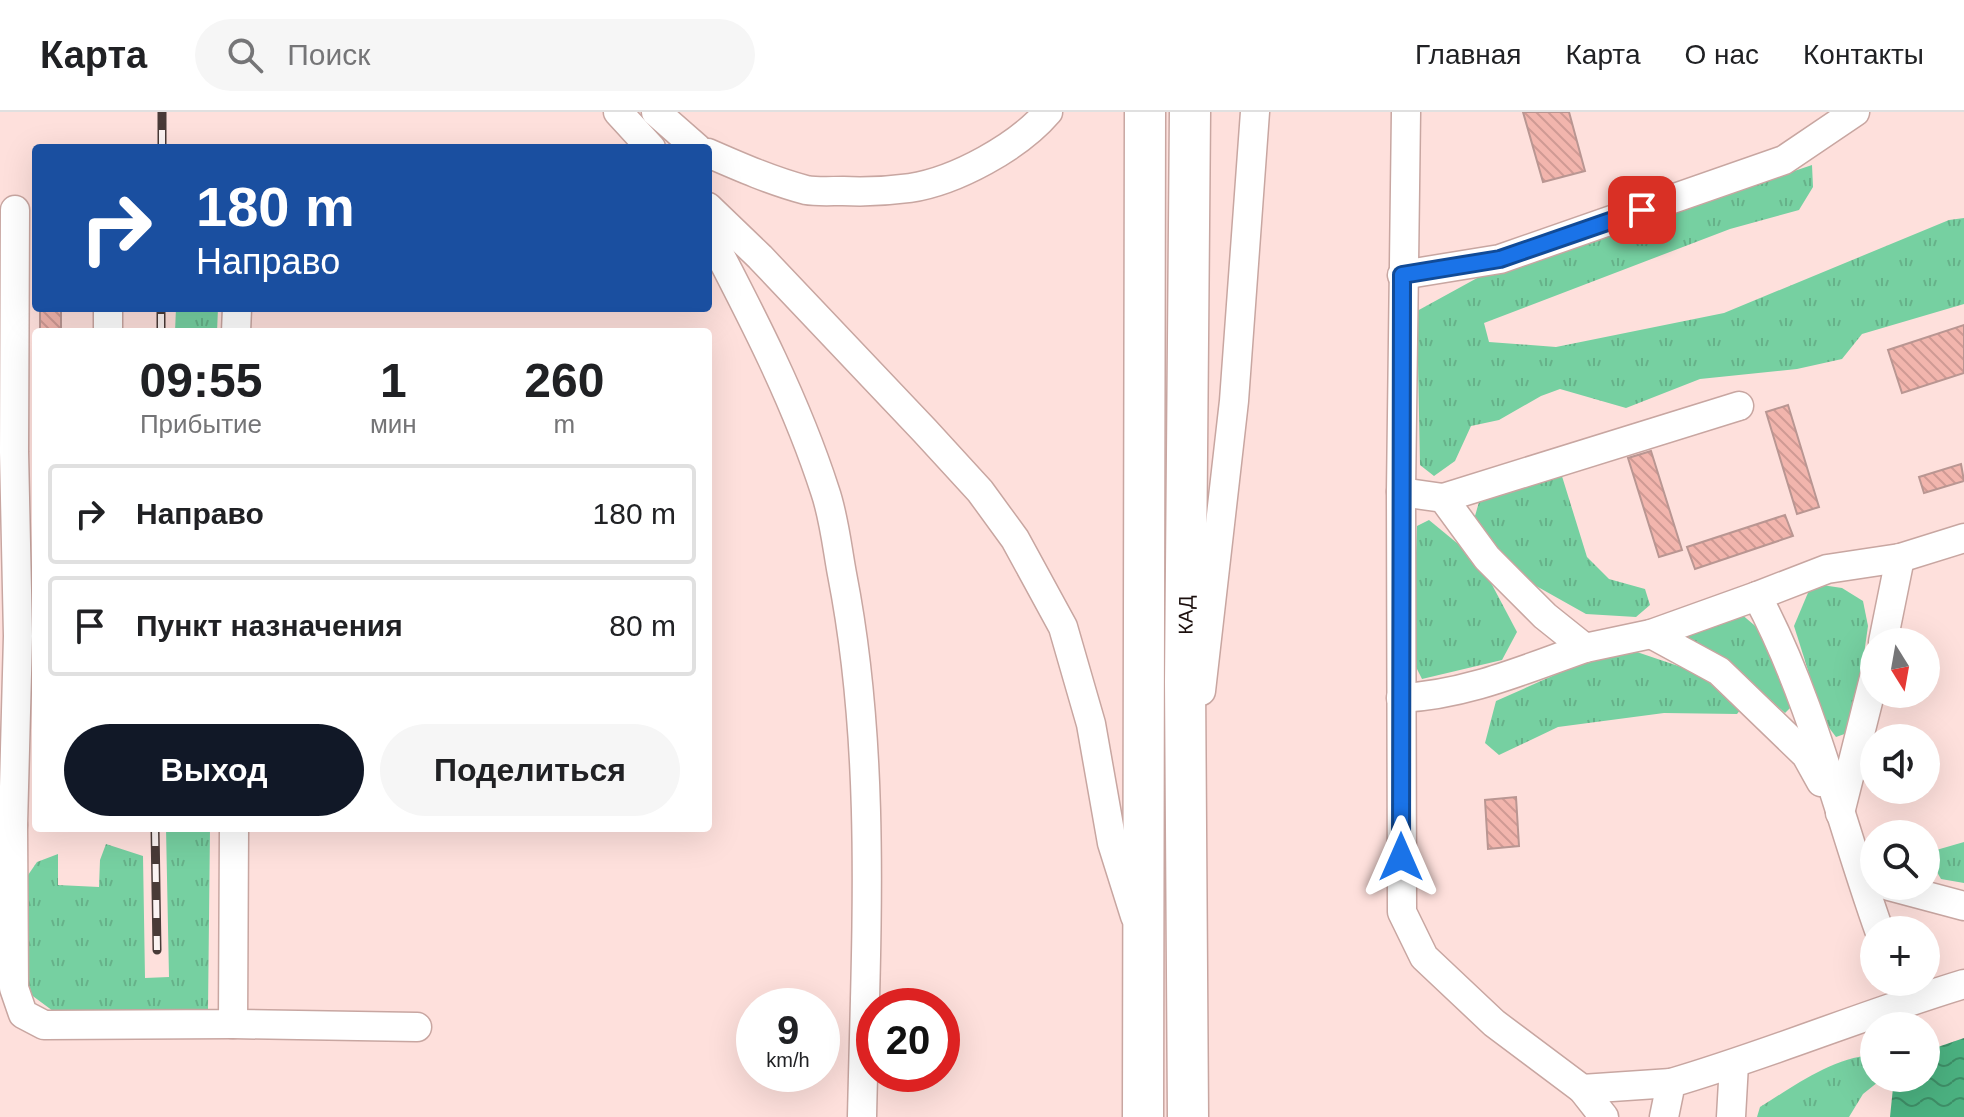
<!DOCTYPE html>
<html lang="ru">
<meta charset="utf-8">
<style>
:root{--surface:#fff;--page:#f6f6f6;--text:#202124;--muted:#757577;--line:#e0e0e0;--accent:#111827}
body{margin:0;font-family:Arial,sans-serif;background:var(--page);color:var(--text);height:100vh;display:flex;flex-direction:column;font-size:30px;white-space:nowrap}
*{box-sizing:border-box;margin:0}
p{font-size:26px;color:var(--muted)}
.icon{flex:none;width:44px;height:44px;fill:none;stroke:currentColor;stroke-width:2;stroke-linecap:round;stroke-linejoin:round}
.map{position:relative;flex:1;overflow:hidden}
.sheet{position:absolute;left:32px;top:216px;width:680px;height:504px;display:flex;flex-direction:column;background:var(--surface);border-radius:8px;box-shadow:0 8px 32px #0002}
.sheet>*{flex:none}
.guide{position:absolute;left:32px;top:32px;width:680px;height:168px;border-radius:8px;box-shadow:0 8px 32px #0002;background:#1a4fa0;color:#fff;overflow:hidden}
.needle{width:52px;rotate:169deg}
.controls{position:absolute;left:1860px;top:516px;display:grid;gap:16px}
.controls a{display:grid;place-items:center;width:80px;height:80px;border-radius:50%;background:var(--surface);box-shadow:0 8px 32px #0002;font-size:40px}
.speed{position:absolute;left:736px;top:876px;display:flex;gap:16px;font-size:40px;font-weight:700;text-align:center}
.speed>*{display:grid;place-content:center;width:104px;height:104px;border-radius:50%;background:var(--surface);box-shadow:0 8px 32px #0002;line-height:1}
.speed small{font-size:20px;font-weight:400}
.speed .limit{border:12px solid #d22;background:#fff;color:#111}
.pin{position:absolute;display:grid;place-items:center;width:68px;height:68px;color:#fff;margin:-34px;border-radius:16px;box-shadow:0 4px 12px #0006}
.me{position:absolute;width:88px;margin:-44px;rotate:0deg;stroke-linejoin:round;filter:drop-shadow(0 0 6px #0008)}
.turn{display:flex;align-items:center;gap:28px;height:168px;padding:0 32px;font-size:36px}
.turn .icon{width:104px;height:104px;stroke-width:2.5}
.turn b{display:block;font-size:56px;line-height:68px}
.eta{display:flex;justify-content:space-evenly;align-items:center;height:136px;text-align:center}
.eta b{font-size:48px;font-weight:700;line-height:56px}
.primary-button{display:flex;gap:16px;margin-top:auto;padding:16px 32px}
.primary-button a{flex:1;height:92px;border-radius:48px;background:var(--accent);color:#fff;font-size:32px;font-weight:700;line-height:92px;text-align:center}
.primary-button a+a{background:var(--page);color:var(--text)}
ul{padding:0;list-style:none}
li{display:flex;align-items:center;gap:24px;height:100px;margin:0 16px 12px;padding:0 16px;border:4px solid var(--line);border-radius:8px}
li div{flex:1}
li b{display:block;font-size:30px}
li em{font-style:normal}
header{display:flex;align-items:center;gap:48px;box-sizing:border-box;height:112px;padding:0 40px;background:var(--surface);border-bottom:2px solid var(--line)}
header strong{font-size:38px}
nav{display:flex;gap:44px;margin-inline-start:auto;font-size:28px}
.search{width:560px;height:72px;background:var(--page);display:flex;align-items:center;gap:20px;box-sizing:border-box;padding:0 28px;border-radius:44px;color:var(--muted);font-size:30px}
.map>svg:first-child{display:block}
.grass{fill:url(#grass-tufts)}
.water{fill:url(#water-waves)}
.building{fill:url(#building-back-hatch);stroke:#b99692;stroke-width:2}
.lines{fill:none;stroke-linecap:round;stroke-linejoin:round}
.minor-casing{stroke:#c8a6a1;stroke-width:31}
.highway-casing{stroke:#c8a6a1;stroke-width:43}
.minor{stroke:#fff;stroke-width:28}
.highway{stroke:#fff;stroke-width:40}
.rail-casing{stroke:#493a37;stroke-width:9}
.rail{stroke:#fbf3f2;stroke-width:6;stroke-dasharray:18;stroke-linecap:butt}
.route-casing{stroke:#114b97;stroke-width:20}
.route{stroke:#1a73e8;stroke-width:14}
.labels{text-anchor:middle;stroke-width:6;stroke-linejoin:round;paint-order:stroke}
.street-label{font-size:20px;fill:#1b0f0d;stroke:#fbf3f2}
</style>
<header>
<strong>Карта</strong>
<div class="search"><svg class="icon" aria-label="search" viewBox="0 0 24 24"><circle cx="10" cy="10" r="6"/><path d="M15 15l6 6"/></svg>Поиск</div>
<nav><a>Главная</a><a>Карта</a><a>О нас</a><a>Контакты</a></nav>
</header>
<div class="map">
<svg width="1964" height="1005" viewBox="0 0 1964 1005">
<defs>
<pattern id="grass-tufts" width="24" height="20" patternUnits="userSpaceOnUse" patternTransform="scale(2)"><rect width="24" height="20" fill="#76d0a1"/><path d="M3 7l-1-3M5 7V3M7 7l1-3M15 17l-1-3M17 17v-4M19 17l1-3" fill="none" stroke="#66b189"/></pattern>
<pattern id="water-waves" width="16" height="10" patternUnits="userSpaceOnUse" patternTransform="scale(2)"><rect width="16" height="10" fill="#4bb180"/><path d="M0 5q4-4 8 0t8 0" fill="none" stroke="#3e8e67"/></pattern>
<pattern id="building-back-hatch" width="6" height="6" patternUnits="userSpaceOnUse" patternTransform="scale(2)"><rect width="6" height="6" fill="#f2b5ad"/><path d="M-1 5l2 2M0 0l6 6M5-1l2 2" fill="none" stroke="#cf9a94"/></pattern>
</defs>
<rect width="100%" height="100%" fill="#fee0dc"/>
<g class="grass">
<path d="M1812,53L1813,75L1799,98L1730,117L1484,211L1489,230L1556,235L1724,201L1949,108L1964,106V192L1862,222L1842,247L1797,257L1700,267L1626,296L1560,277L1541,284L1499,308L1471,314L1455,349L1434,364L1420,353L1417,199L1479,165Z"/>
<path d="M176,196H218L217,220H175Z"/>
<path d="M1561,361L1587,445L1609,467L1645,477L1650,493L1636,505L1586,502L1529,470L1473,411L1479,390L1542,364Z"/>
<path d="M1429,408L1480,450L1517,520L1502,548L1422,567L1412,547L1417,414Z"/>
<path d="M1822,473L1842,476L1863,489L1868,514L1853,619L1836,625L1824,609L1794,514L1810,476Z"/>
<path d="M1740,501L1767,524L1791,595L1785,601L1726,548L1687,535L1688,524Z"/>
<path d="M1631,538L1702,562L1741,597L1737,602L1664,601L1558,615L1499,643L1485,631L1496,589L1595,545Z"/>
<path d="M166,716H210L208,898L53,899L26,879V766L37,750L58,742V773L99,775L100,748L106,732L143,744L145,866L169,865Z"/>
<path d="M1964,730V771L1941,767L1926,741Z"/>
<path d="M1872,943L1874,966H1879L1878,970L1863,982L1849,1005H1757L1760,995C1794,974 1832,946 1872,943Z"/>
</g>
<path class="water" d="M1964,926V1005H1890L1894,966H1926V939Z"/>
<g class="building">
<path d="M1523,0H1569L1585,59L1543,70Z"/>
<rect x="40" y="196" width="21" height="24"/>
<path d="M1964,213V261L1902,281L1888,238Z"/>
<path d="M1788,293L1819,395L1797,402L1766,300Z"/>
<path d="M1651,339L1682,438L1659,445L1628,346Z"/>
<path d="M1961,352L1964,369L1924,381L1919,365Z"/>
<path d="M1785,403L1793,424L1695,457L1687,435Z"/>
<path d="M1516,685L1519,734L1488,737L1485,688Z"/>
</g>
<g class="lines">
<g class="minor-casing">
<g id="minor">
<path d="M618,0L651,36"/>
<path d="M656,0L697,36"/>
<path d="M1406,0L1401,380L1402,800L1424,845L1494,911L1582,977L1604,1005"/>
<path d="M708,41C740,55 772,69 806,78C817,80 831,79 843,79C865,80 888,79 910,76C956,69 1018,35 1048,0"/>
<path d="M708,95L760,145L925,319L980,379L1015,427L1063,515L1091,612L1112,731L1135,804"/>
<path d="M708,120C752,204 796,289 825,379C834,405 837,435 842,462C877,641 866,823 862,1005"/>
<path d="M1402,163L1500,147L1784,48L1855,0"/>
<path d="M108,220V196"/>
<path d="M236,220L237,196"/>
<path d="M1401,380L1443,386L1487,446L1545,504L1585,536L1651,522L1757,484C1813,589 1839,706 1879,818"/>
<path d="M1443,386L1739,294"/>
<path d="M1757,484L1827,457L1900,446L1964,426"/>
<path d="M1651,522L1719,559L1806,643L1821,670"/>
<path d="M1883,530L1900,446"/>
<path d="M1201,579L1234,289L1255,0"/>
<path d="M1401,586C1466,583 1525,557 1585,536"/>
<path d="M1840,701L1874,566"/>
<path d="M0,713H13L14,876L23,902L44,913L233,912L234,716"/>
<path d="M13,713L18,524L14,340L15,98"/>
<path d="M1889,774L1964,794"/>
<path d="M233,912L417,915"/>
<path d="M1582,977L1671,971"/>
<path d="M1664,1005L1671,971C1770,942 1865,902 1964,872"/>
<path d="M1731,1005L1734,952"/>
</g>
</g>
<g class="highway-casing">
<g id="highway">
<path d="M1143,1005L1145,0"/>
<path id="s1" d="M1188,1005L1185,570L1190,0"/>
</g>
</g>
<use href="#minor" class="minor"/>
<use href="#highway" class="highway"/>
<g class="rail-casing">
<g id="rail">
<path d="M162,36V0"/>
<path d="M161,220V196"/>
<path d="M155,716L157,838"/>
</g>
</g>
<use href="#rail" class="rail"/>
</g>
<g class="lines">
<g class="route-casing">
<path id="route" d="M1401,745L1402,163L1500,147L1642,98"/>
</g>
<use href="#route" class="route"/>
</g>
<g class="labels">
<g class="street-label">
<text dy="7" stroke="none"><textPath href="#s1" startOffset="502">КАД</textPath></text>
</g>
</g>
</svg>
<div class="controls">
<a><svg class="needle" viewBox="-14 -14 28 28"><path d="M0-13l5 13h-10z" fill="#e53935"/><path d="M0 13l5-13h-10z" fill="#757577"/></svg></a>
<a><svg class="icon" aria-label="sound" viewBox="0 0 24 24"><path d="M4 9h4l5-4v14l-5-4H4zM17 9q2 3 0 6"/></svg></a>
<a><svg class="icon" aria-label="search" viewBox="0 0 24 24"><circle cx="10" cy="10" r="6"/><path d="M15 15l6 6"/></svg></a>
<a>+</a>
<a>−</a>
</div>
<div class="speed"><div>9<small>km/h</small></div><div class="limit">20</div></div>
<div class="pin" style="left:1642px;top:98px;background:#d93025"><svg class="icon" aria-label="arrive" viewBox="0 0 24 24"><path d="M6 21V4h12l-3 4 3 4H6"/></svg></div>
<svg class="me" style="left:1401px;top:745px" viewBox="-20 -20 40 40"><path d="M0-17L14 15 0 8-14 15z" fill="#1a73e8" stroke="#fff" stroke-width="4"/></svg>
<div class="guide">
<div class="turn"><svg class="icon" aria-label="right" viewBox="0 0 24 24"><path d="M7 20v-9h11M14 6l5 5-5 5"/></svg><div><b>180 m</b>Направо</div></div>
</div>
<section class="sheet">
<div class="eta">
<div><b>09:55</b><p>Прибытие</p></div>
<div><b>1</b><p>мин</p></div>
<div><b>260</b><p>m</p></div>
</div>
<ul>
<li><svg class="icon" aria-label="right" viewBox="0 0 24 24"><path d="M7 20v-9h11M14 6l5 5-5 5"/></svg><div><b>Направо</b></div><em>180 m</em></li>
<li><svg class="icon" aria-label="arrive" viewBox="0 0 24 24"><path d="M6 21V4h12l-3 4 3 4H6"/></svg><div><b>Пункт назначения</b></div><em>80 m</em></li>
</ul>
<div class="primary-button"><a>Выход</a><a>Поделиться</a></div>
</section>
</div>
